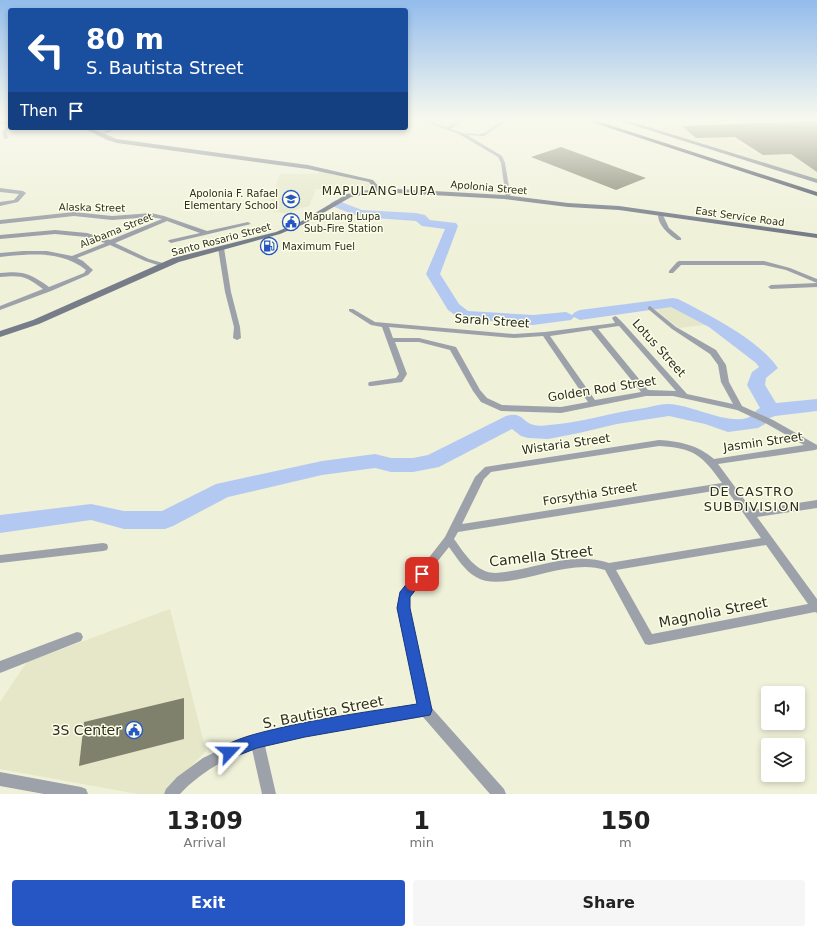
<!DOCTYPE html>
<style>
:root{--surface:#fff;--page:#f6f6f6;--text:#222;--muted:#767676;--accent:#2656c4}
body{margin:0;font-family:"DejaVu Sans",sans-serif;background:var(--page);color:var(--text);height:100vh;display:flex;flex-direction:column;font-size:15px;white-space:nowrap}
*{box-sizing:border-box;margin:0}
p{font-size:13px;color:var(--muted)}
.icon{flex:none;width:22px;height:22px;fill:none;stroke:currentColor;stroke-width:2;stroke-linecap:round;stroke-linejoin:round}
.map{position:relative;height:794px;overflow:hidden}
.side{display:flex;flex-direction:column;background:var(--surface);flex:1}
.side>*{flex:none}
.banner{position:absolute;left:8px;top:8px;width:400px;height:122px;border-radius:4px;box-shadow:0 2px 6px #0003;background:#1a4fa0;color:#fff;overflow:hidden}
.fabs{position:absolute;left:761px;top:686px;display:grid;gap:8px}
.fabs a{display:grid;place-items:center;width:44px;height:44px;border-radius:4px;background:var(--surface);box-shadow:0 2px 6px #0003;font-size:20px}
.pin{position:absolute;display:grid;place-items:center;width:34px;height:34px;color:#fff;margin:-17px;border-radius:8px;box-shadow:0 2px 6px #0006}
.me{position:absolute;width:44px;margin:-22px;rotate:67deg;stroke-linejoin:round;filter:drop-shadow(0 0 3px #0008)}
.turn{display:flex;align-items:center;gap:14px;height:84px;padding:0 12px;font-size:18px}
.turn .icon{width:52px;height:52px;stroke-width:2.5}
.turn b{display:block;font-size:28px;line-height:34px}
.then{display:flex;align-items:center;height:38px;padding:0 12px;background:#0003;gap:8px;font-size:15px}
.eta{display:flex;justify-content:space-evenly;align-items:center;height:68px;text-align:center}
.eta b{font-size:24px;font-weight:800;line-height:28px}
.primary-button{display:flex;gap:8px;margin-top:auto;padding:8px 12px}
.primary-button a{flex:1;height:46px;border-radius:4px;background:var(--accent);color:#fff;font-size:16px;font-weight:800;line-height:46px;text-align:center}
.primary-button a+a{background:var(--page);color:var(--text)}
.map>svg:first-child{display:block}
.built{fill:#e5e7c8}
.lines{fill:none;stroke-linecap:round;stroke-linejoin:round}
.river{fill:#b4c9f2;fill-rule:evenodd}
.building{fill:#80816c}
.street{fill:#9da2aa;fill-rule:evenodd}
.secondary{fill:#767d89;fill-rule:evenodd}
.highway{fill:#434c5d;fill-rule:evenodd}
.route{fill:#2656c4;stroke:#19387f}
.labels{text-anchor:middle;stroke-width:3;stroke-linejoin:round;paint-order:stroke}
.far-street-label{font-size:10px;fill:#2c2d24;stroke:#fdfee7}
.far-poi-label{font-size:10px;fill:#2c2d24;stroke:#fdfee7;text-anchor:start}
.far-quarter-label{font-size:12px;letter-spacing:1px;fill:#2c2d24;stroke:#fdfee7}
.street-label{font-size:12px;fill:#2c2d24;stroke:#fdfee7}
.neighbourhood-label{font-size:13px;letter-spacing:1px;fill:#2c2d24;stroke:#fdfee7}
.near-street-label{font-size:14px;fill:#2c2d24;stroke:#fdfee7}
.near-poi-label{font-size:14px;fill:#2c2d24;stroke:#fdfee7;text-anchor:end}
</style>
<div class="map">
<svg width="817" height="794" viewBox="0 0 817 794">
<rect width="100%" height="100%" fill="#eff1d9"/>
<g class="built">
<path d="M817,120V180L735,154L758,153L739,141L738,142L756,153H733L647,127Z"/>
<path d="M320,171L369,182L371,192L316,189L309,206L298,209L288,214L267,210L280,174H318Z"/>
<path d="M673,303H674L712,324L679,328L653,308Z"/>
<path d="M170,609L206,751L163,794H138L0,769V702L27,662Z"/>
</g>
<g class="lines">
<path class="river" d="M336,200L362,210L416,213L425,215L430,220L456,223L458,226L440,274L459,304L468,311L533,315L566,312L572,315L575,312L580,310L673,298L678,299C709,315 758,339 778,368L766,378L765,385L776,403L817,399V411L775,416L767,419L765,424L758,428L728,432L705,424L669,416L617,424L579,433L548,439L528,438L521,436L512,429L439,467L413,472H391L375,468L322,475L228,497L173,526L165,529H124L91,520L0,533V515L91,504L124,511H162L216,484L322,461L375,454L391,458H413L428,455L506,416C522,411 522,422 534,425C538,426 544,426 549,425C581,423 613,412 645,408C653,406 662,404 669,404C693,405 724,424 747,418C753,416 754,411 760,408L747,385L752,372L759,367L756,363L709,327L671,307L580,320L574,317L571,320L533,325L459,318L448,310L426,274L445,229L422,226L416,221L360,217L332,206L330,204L332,202Z"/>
</g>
<g class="building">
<path d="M817,121V172L791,154L763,155L735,137L696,138L682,126Z"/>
<path d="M561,147L646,178L616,190L531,157Z"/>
<path d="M184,698V739L79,766L84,722Z"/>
</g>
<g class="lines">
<g class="street">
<path d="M416,119H422L447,127L462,119H467L451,129L465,134C470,132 475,135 481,134C491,132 498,119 509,119L484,136L467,135L502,156L505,163L511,199L506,198L501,163L498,157L459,134Z"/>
<path d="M9,125H10V128L6,131L8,138L6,139L4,138L2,131Z"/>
<path d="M114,128H120L101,135L98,134Z"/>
<path d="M0,188L23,191L26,193L18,202L0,206V202L14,200L19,194L0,192Z"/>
<path d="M74,212L112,216L151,213L164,216L207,231L248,222L251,224L171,243L168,241L169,240L200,233L167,221L115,243L149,259L166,264V266L164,267L145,261L110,245L77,258L83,261L93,270L88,275L51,291L0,310V306L43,289C26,276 22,275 0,277V273C24,271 29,273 49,287L84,273L86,270C61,250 30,254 0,257V253L23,251H47L72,256L105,243L86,237L55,234L0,239V235L55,230L87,233L110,240L162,219L151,217L112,220L74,216L0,224V220Z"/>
<path d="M658,213H662L669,228L681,238V240H677C668,234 657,224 658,213Z"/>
<path d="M221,246L224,248L231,292L240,327L241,338L237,340L233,338L234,327L225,292L218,248Z"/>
<path d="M679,261H764L790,268L817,279V283L786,270L764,265H681L673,273H669V271L677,262Z"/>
<path d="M817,283V287L771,289L768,287L771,285Z"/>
<path d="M650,306L676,327L716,350L726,365L729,382L742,406L773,420L817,445V449L815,450L718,464L752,510L817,500V508L757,517L817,599V613L815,612L649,645L645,644L605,570C566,556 505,595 476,577C464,570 457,558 449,547L409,597V608L431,707L504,789L506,794H490L423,717L305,736L265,746L276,794H262L252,749C228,756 197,775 180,794H164L166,789L177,777L203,758L240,740L305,724L418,705L397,608L399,596L445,537L475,477L485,467L659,440C679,441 698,445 714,459L804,445L767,424L737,410L673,396H646L561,413L501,411L481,402L473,391L450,350L419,342H395L407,374L402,382L372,386H369L368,384L369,382L396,378L399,374L382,327L371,325L349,311V309H353L375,322L514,334L545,332L615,323L612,318L615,316L617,317L623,323L687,394L733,404L721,382L718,365L710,354L672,329L648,309V307ZM619,326L676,391L648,390L598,329ZM389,327L514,338L543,336L588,402L561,407L502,405L487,398L480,390L456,347L419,338H393ZM591,330L641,392L595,400L550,336ZM659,446C694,448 702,455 722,483L462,524L484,479L491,472ZM726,489L761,538L609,563C571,550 534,570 496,573C476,573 465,554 454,539L458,532ZM766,545L808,604L652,634L616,570Z"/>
<path d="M103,543L107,544L108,547L107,550L103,551L0,563V555Z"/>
<path d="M77,632L81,633L83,637L81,641L0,673V661Z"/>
<path d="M0,772L81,787L86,789L88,794H44L0,786Z"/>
</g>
<g class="secondary">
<path d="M614,119H622L817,179V183Z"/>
<rect x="0" y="120" width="10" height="4"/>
<path d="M83,128H90L117,139L308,165L373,180L380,188L504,195L568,203L619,206L817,234V238L619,210L568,207L504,199L378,192L351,197L304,224L280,234L179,262L39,324L0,337V331L33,320L173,258L276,232L300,222L347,194L374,189L369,182L308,169L117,143L107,140Z"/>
</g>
<path class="highway" d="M582,119H591L817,192V196Z"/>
</g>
<linearGradient id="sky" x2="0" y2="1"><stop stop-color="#93bcec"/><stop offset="0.52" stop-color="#f8f9ee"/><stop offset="1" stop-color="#f8f9ee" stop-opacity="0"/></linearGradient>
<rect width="817" height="230" fill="url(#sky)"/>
<path class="route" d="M422,568L426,570L428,574L410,597V608L432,710L430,715L305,737L257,748L229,759L224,757L221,752L224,746C243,736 263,732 284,727C328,717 373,711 417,704L397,608L400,592L418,570Z"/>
<defs>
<g id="school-ring" transform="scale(0.9)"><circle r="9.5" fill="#fdfee7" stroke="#2656c4" stroke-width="1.5"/><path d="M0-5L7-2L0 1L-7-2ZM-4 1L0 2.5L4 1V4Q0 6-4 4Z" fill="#2656c4"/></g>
<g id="civic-ring" transform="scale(0.9)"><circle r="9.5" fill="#fdfee7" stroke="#2656c4" stroke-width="1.5"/><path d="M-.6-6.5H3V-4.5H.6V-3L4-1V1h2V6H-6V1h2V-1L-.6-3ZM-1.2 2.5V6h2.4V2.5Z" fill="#2656c4"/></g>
<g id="fuel-ring" transform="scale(0.9)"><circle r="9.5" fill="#fdfee7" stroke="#2656c4" stroke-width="1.5"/><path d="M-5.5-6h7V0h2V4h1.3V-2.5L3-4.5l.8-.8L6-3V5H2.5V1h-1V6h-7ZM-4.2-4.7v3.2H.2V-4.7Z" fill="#2656c4"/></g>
</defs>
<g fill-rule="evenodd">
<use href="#school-ring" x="291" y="199"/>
<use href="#civic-ring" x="291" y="222"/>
<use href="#fuel-ring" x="269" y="246"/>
<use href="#civic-ring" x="134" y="730"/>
</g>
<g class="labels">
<g class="far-street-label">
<text transform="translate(489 187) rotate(5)" y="4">Apolonia Street</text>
<text transform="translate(92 207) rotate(1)" y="4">Alaska Street</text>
<text transform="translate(740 216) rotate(8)" y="4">East Service Road</text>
<text transform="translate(116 230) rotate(-22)" y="4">Alabama Street</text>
<text transform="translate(221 239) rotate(-15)" y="4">Santo Rosario Street</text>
</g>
<g class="far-poi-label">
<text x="278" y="197" text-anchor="end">Apolonia F. Rafael<tspan x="278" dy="12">Elementary School</tspan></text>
<text x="304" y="220">Mapulang Lupa<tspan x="304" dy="12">Sub-Fire Station</tspan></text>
<text x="282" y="250">Maximum Fuel</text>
</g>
<g class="far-quarter-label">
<text x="379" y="195">MAPULANG LUPA</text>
</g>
<g class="street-label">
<text transform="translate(492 321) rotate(4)" y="4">Sarah Street</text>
<text transform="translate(659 348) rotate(48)" y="4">Lotus Street</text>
<text transform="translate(602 389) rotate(-9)" y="4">Golden Rod Street</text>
<text transform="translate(763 442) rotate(-8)" y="4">Jasmin Street</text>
<text transform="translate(566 444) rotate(-8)" y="4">Wistaria Street</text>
<text transform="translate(590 494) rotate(-9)" y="4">Forsythia Street</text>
</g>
<g class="neighbourhood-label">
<text x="752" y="496">DE CASTRO<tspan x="752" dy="15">SUBDIVISION</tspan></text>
</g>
<g class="near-street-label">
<text transform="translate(541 556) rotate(-6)" y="5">Camella Street</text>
<text transform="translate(713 612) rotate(-11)" y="5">Magnolia Street</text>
<text transform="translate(323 712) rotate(-11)" y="5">S. Bautista Street</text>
</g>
<g class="near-poi-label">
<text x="121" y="735">3S Center</text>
</g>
</g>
</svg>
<div class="fabs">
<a><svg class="icon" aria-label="sound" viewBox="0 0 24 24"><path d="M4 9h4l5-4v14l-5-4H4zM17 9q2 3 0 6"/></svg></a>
<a><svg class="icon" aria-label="layers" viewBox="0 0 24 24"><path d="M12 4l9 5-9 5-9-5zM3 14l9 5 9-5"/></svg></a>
</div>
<div class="pin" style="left:422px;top:574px;background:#d93025"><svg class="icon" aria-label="arrive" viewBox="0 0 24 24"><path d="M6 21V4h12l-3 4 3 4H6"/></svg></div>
<svg class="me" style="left:229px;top:752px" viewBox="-20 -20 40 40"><path d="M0-17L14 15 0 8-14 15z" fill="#2656c4" stroke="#fff" stroke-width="4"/></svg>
<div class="banner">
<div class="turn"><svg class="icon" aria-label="left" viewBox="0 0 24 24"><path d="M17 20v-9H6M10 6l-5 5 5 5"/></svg><div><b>80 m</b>S. Bautista Street</div></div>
<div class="then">Then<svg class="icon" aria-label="arrive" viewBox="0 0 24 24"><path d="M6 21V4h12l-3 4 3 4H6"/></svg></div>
</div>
</div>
<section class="side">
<div class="eta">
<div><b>13:09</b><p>Arrival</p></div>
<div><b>1</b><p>min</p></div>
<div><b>150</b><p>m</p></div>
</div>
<div class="primary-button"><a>Exit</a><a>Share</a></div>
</section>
